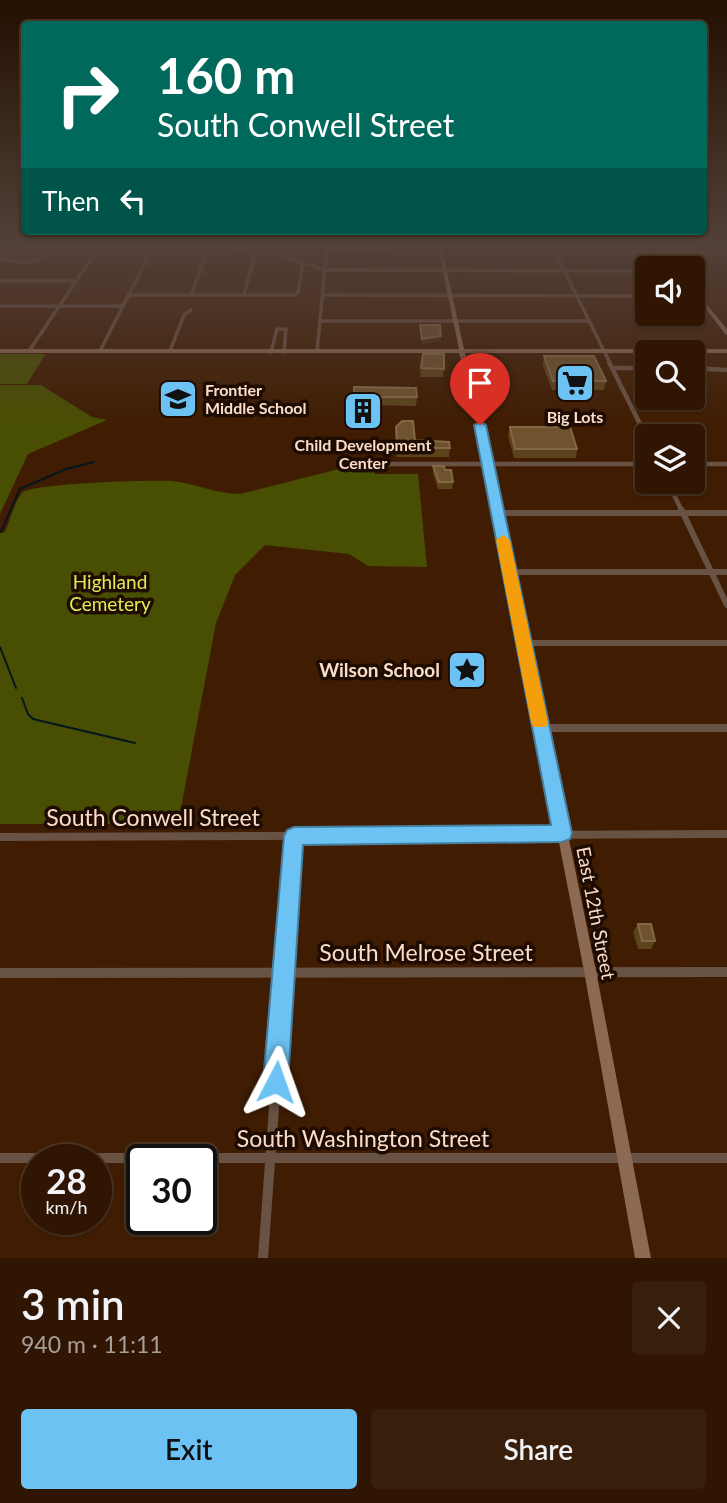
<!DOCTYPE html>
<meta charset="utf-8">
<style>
:root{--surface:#301602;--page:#381f0c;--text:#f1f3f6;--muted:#a89f99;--line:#4b3524;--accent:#6cc2f3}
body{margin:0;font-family:Lato,sans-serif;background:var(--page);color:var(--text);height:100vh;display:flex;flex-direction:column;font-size:26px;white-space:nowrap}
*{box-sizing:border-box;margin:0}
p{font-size:23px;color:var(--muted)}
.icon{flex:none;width:38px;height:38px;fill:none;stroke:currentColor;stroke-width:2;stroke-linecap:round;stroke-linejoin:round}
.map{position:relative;height:1258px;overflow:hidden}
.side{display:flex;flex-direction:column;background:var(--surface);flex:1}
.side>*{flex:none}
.banner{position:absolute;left:21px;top:21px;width:686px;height:214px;border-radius:7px;box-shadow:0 2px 5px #0004,0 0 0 2px var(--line);background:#00695c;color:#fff;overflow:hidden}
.tools{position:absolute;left:635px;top:256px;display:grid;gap:14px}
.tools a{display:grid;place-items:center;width:70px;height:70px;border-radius:7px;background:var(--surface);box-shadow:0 2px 5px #0004,0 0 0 2px var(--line);font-size:35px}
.speed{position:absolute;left:21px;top:1144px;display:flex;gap:14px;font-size:35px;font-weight:700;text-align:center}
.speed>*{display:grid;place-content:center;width:91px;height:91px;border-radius:50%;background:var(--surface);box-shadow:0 2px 5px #0004,0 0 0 2px var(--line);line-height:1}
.speed small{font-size:18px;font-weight:400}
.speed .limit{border:4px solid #111;border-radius:10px;background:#fff;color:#111}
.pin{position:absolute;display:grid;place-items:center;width:60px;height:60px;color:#fff;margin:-72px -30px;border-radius:50% 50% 50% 0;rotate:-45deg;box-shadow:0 0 7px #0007}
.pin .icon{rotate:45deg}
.me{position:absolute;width:77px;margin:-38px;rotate:4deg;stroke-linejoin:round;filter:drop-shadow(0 0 5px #0008)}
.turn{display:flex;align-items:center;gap:24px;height:147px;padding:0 21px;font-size:32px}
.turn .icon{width:91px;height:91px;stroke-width:2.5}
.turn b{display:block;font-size:49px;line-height:60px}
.then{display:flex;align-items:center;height:66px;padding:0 21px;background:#0003;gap:14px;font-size:26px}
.round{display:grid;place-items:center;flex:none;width:74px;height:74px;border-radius:7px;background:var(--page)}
.overview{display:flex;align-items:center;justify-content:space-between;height:119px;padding:0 21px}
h1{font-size:42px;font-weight:600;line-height:52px}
.button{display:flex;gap:14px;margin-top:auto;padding:14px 21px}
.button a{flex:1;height:80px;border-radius:7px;background:var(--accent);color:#111;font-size:28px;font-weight:600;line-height:80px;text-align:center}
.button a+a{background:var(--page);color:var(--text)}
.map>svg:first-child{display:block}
.green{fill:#484e02}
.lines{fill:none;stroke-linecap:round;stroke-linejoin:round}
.stream{stroke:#06161f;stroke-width:2}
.street-far4{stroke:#685243;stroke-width:3.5}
.street-far3{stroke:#685243;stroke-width:4.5}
.street-far2{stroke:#685243;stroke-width:6}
.street-far1{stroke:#685243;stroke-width:8}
.street{stroke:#685243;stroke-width:10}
.secondary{fill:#8b6952;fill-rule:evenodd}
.wall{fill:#5d431b}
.shaded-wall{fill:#4a2d09}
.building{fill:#6e532e;stroke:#846846;stroke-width:2}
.route{fill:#6cc2f3;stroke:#467e9e;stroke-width:2}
.slow{fill:#f59e0b}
.labels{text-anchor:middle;stroke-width:7;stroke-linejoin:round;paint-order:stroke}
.far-poi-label{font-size:16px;font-weight:bold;fill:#fadcca;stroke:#1e0b01}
.park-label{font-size:19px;fill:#dded53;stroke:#1e0b01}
.poi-label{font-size:19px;font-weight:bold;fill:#fadcca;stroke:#1e0b01;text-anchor:end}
.street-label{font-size:19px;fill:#fadcca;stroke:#1e0b01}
.near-street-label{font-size:23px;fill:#fadcca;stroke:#1e0b01}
</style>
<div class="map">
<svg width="727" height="1258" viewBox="0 0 727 1258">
<rect width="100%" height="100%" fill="#401d02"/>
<g class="green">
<path d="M0,354H42L45,355L27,384H0Z"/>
<path d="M0,385H41L92,417L107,420L28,454L0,514Z"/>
<path d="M353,461H373L374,474H418L427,567L368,566L349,554L265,545L235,575L216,623L178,824H0V533L5,532C10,521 14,502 22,493C32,483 152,480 172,481C195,483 216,494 240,494L343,468Z"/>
</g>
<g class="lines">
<g class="stream">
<path d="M1,532L20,489L66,469L94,462"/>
<path d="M0,647L16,688"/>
<path d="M22,698L28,714L33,719L135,743"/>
</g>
<g class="street-far4">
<path d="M225,248L277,254L325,270L648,271"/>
<path d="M553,248L610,363"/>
<path d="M327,250L727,252"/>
<path d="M0,251H208"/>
<path d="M0,258C17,264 35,265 49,252"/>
<path d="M0,281H76"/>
<path d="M128,295H294L298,293L303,261"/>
<path d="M191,295L209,248"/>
<path d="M244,295L256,251"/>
<path d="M324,295L648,296"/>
<path d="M0,306H122"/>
<path d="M321,321H588"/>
<path d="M29,351L96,252"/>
<path d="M100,351L151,251"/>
<path d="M170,351L184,315L191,310"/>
<path d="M317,351L327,248"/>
<path d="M271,352L277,329H286L284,352"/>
</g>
<g class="street-far3">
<path d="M609,362L648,440"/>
<path d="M612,368H648"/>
<path d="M693,368L727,370"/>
<path d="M380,464H648"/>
<path d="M693,464H727"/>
<path d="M667,481L682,511"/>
</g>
<g class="street-far2">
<path d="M681,509L727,605"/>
<path d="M497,513H727"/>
<path d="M510,572H727"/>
<path d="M524,643H727"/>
</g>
<g class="street-far1">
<path d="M541,728H727"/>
<path d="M0,837L727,834"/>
<path d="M286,945L294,836"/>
</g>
<g class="street">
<path d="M0,973L727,972"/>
<path d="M0,1158H727"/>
<path d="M263,1258L286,943"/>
</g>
<g class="secondary">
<path d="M438,248H442L464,349H727V353H465L482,416L596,971L651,1258H635L584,971L476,416L459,353H0V349H459Z"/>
<path d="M659,248H663L679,268H674Z"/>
<path d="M693,288L727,329V335L725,334L693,292Z"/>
</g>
</g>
<g class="wall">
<path d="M444,354L443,377H420L421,368Z"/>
<path d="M544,356L606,381L604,390H552L543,365Z"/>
<path d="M354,387L417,397L416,406L372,405V416H354Z"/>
<path d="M396,427L415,440L450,448L449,457H396Z"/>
<path d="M510,427L577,449L576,458H514L508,436Z"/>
<path d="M433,466L445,470L453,482L452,489H438L433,473Z"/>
<path d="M638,924L655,941L651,949H638L633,932Z"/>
</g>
<path class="shaded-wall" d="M441,336V341L422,344V339Z"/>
<g class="building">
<path d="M420,325H440L441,336L422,339Z"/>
<path d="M423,354H444V369L421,368Z"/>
<path d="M544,356H594L606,381H553Z"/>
<path d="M354,387L416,388L417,397H372V407H354Z"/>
<path d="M402,421H413L415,440L449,442L450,448H397L396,427Z"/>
<path d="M510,427H570L577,449H515Z"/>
<path d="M433,466H444L445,470H451L453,482H439Z"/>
<path d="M638,924H651L655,941H642Z"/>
</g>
<linearGradient id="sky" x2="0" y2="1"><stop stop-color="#231001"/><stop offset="0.58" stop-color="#534039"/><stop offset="1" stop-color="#534039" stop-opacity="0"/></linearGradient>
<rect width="727" height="424" fill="url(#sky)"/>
<path class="route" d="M480,422L486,425L572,833L570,839L562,842L303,845L288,1082L285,1091L276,1094L267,1091L263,1082L284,836L287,830L294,827L551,825L474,425Z"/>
<path class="slow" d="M503,535L510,540L548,722L546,727H533L531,722L496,540Z"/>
<defs>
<g id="supermarket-square" transform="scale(2.0125)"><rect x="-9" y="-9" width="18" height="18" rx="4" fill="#6cc2f3" stroke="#1e0b01"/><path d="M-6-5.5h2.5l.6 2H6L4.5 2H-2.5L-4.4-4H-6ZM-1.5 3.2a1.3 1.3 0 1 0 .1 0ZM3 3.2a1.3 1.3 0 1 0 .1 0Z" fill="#111"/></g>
<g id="school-square" transform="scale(2.0125)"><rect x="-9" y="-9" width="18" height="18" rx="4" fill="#6cc2f3" stroke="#1e0b01"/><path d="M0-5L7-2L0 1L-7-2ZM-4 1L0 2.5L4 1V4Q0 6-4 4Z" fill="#111"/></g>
<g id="building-square" transform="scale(2.0125)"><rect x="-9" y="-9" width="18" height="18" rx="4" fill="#6cc2f3" stroke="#1e0b01"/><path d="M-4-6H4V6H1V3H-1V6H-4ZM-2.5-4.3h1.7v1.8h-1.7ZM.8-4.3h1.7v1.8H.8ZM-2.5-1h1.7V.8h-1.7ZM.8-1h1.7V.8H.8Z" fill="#111"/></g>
<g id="sight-square" transform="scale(2.0125)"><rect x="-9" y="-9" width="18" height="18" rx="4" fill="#6cc2f3" stroke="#1e0b01"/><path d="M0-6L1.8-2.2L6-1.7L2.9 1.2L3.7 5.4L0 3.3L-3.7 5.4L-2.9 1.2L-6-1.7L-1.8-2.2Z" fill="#111"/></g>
</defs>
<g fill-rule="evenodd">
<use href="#supermarket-square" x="575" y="383"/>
<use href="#school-square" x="178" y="399"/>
<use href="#building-square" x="363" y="411"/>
<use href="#sight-square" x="467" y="670"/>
</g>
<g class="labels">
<g class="far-poi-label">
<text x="205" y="396" text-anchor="start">Frontier<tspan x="205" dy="18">Middle School</tspan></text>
<text x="575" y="423">Big Lots</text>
<text x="363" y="451">Child Development<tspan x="363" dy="18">Center</tspan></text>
</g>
<g class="park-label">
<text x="110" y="589">Highland<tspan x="110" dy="22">Cemetery</tspan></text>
</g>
<g class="poi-label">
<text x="440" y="677">Wilson School</text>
</g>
<g class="street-label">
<text transform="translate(596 913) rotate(79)" y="7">East 12th Street</text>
</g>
<g class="near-street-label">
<text x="153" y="826">South Conwell Street</text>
<text x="426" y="961">South Melrose Street</text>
<text x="363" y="1147">South Washington Street</text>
</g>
</g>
</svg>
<div class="tools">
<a><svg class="icon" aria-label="sound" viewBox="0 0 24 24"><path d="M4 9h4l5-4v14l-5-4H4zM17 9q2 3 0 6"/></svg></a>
<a><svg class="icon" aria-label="search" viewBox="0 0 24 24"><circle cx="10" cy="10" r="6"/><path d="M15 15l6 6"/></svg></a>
<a><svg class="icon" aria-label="layers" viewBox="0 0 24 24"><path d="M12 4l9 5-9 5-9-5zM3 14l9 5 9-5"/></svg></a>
</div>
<div class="speed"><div>28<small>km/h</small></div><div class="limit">30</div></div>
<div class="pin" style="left:480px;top:425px;background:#d93025"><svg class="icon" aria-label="arrive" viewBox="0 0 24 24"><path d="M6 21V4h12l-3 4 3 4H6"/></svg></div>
<svg class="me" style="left:276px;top:1082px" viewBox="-20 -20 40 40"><path d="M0-17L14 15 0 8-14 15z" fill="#6cc2f3" stroke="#fff" stroke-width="4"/></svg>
<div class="banner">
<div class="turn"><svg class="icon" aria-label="right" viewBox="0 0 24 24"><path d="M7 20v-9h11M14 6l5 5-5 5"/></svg><div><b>160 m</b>South Conwell Street</div></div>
<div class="then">Then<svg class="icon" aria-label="left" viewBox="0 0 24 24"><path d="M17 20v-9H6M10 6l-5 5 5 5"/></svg></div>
</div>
</div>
<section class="side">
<div class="overview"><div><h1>3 min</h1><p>940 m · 11:11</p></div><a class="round"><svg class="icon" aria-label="close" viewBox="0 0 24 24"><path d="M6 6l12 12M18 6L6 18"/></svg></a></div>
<div class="button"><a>Exit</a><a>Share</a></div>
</section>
